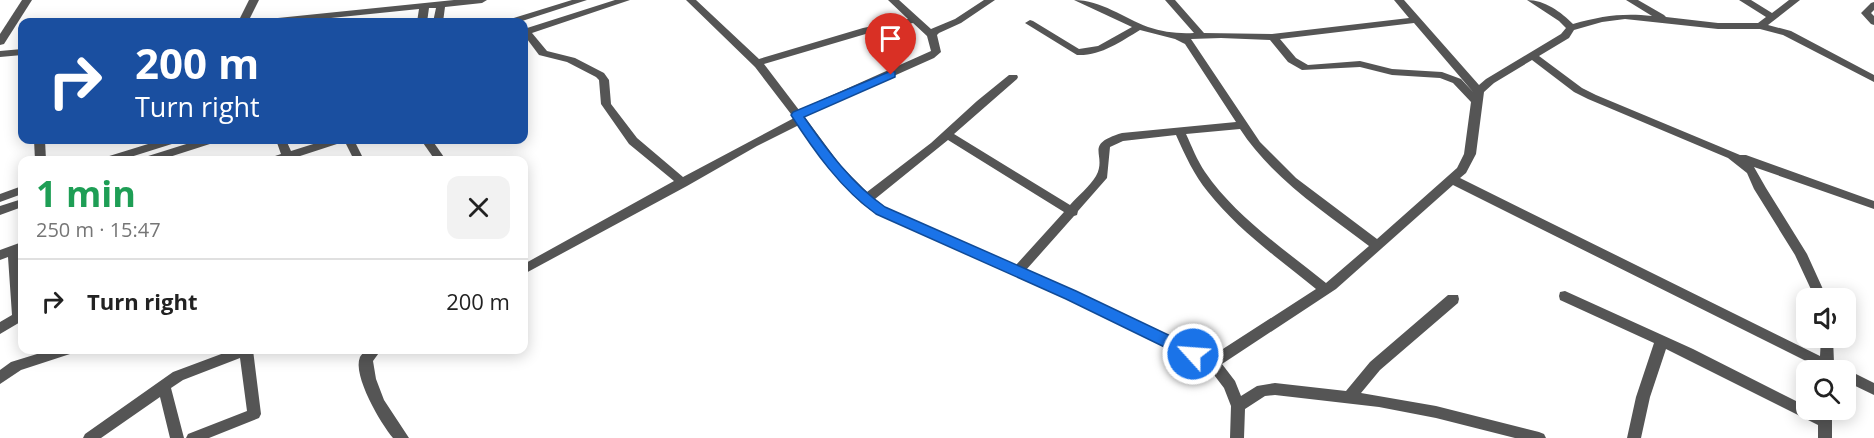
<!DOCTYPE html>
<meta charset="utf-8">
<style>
:root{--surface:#fff;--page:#f2f2f2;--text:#222;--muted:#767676;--line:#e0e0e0}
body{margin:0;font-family:"Open Sans",sans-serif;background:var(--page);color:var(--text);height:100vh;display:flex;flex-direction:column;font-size:22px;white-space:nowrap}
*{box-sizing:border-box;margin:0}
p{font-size:20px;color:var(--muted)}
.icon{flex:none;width:33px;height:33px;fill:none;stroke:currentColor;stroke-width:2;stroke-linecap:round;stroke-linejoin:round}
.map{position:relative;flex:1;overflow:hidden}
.sheet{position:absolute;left:18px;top:156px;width:510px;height:198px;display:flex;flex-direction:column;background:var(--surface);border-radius:12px;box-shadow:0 3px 15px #0003}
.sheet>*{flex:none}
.banner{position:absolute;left:18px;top:18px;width:510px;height:126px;border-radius:12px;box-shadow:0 3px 15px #0003;background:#1a4fa0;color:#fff;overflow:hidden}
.controls{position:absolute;left:1796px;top:288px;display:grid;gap:12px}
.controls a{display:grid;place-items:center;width:60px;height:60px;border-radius:12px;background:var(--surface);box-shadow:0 3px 15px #0003;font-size:30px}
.pin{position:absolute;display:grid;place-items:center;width:51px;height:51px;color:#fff;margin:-62px -26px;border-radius:50% 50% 50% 0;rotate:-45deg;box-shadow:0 0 6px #0007}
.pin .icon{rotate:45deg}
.me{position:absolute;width:66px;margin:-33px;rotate:296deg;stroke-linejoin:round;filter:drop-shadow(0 0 4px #0008)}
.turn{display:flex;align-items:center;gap:21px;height:126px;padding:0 18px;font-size:27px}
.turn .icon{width:78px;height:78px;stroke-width:2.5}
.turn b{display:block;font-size:42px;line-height:51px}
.round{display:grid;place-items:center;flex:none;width:63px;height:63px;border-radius:12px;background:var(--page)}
.headline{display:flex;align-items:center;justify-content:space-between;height:102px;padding:0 18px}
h1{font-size:36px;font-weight:700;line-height:45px;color:#1e9e55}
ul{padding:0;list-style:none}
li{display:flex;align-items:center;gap:18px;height:84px;padding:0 18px;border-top:2px solid var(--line)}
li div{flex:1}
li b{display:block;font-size:22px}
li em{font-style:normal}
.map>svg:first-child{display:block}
.building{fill:#c4c4c4}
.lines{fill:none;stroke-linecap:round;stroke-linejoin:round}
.street{fill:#555;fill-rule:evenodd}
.route{fill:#1a73e8;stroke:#114b97;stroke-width:1.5}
</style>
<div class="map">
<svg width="1874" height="438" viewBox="0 0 1874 438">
<rect width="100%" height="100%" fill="#fff"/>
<path class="building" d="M22,251V294H21L17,253Z"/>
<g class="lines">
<g class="street">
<path d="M22,0H32L4,44L0,45V34Z"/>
<path d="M249,0H259L248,22H238Z"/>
<path d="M454,0H487L482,3L445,7L443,22H433L436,8H429L427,22H417L419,9L292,22H263L268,19Z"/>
<path d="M572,0H587L519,22H505L507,20Z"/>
<path d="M615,0H630L532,33L547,51L575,58L604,73L609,80L611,104L637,138L683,177L794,118L755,67L686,0H696L759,59L863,28L908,19L888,0H899L931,29L955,19L984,0H995L961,23L939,33L937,35L941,52L934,58L804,116L841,166L867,192L931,143L977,101L1009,75H1017L1018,77L1017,79L954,134L1070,205C1078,196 1090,186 1096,176C1108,154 1082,145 1122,133L1236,122L1185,44L1175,39L1140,30C1120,42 1101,56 1077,55L1025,23L1030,20L1033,21L1079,49L1098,46L1132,27L1074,0C1101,0 1124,18 1148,27C1163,32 1178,34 1194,33L1165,0H1175L1204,33L1272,34L1409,18L1394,0H1404L1479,85L1486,79L1561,34L1566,28L1559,21L1527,0C1545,0 1561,12 1573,24C1602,16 1622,13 1652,16L1626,0H1638L1664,15L1666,17L1718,23H1758L1766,17L1739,0H1751L1772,13L1789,0H1800L1768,25L1791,31L1874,75V82L1783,35L1760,29H1718L1625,19L1602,22L1574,30L1569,38L1539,56L1582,88L1596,95L1740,155H1746L1874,201V209L1754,167L1766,188L1807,254L1827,298H1815L1795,255L1754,189L1747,173L1728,158L1588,99L1574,92L1532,60L1494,83L1484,92L1476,154L1466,173L1460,178L1820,356L1821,338H1833L1834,363L1841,366L1843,370L1850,371L1874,383V395L1845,381V370H1820V368L1453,185L1336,289L1222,364L1235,381L1241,396L1257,386L1275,383L1346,391L1370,362L1448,295H1458L1459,299L1458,303L1380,370L1361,393L1436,406L1539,432L1544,434L1546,438H1515L1436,418L1379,407L1275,395L1265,396L1245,409L1244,438H1230L1231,406L1224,388L1208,367L1066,298L877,213L861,203L833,172L799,125L757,146L687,186L524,274V264L674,181L629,144L601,104L599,80L596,77L567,62L539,55L524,35V29ZM913,23L927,36L931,51L799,110L764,64L869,33ZM1414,23L1473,92L1461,79L1442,72L1392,69L1360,61L1308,65L1296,58L1280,39ZM1221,38L1270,40L1288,62L1302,70L1360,67L1392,75L1440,78L1453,83L1471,102L1464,154L1457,168L1377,239L1296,178L1260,142L1191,39ZM1240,129C1272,178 1323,211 1369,246L1326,283C1284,249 1236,217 1205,172C1197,160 1192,147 1186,134ZM1176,135C1185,155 1194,175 1208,192C1238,230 1279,259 1316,289L1212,356L1026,270L1074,216L1077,215L1078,211L1107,178L1110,147L1123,141ZM948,140L1064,212L1016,265L885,207L875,199Z"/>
<path d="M1874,2V10L1871,13L1874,16V25L1871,24L1861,13L1871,3Z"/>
<path d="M22,49V55L0,57V51Z"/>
<path d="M34,140H45L46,160H35Z"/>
<path d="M161,140H177L175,143L121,160H104L106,157Z"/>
<path d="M199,140H215L213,143L160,160H143L145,157Z"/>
<path d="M276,140H286L291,151L326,140H342L340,143L294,158V160H271L272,157L281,154Z"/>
<path d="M344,140H354L364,160H354Z"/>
<path d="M421,140H432L446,160H435Z"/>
<path d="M22,186V194L0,202V194Z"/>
<path d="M22,199V207L0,215V206Z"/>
<path d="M22,242V252H20L22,321L0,334V322L12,315L8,257L0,260V250Z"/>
<path d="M1565,291L1693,349L1806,406V410L1818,412V410H1832V438H1818V425L1666,349L1650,397L1641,438H1627L1636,397L1654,343L1560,300L1559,296L1560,292Z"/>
<path d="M50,350H72L70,354L21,370L0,384V370L11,362Z"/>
<path d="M232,350H253L261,414L259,418L209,438H186L188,434L247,411L240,358L183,380L171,388L184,438H170L160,397L101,438H83L85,434L173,372Z"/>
<path d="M366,350H381L373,361L376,379L384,400L409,438H393C381,424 352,375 360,357C361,355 365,351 366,350Z"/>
</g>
</g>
<path class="route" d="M891,71L895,72V77L804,117C827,150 852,184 885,207L1076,291L1198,349L1200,354L1198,358L1193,360L1187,358L1066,299L876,214C841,189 814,151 791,115L793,112Z"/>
</svg>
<div class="controls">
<a><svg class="icon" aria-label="sound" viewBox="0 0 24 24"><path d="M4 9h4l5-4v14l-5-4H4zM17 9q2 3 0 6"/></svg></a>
<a><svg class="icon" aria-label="search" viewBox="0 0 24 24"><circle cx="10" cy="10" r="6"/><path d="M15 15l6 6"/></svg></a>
</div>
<div class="pin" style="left:891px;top:75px;background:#d93025"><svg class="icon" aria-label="arrive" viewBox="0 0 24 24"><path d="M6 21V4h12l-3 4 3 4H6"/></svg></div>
<svg class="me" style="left:1193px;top:354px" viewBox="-20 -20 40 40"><circle r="17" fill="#1a73e8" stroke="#fff" stroke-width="3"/><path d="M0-11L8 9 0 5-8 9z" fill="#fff"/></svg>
<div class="banner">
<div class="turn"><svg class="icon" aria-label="right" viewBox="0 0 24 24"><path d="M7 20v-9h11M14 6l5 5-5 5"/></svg><div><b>200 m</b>Turn right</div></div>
</div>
<section class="sheet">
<div class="headline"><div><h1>1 min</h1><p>250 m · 15:47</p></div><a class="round"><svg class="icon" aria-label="close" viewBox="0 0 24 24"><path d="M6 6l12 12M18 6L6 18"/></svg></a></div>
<ul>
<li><svg class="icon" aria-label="right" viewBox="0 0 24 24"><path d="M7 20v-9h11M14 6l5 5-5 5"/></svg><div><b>Turn right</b></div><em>200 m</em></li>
</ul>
</section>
</div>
